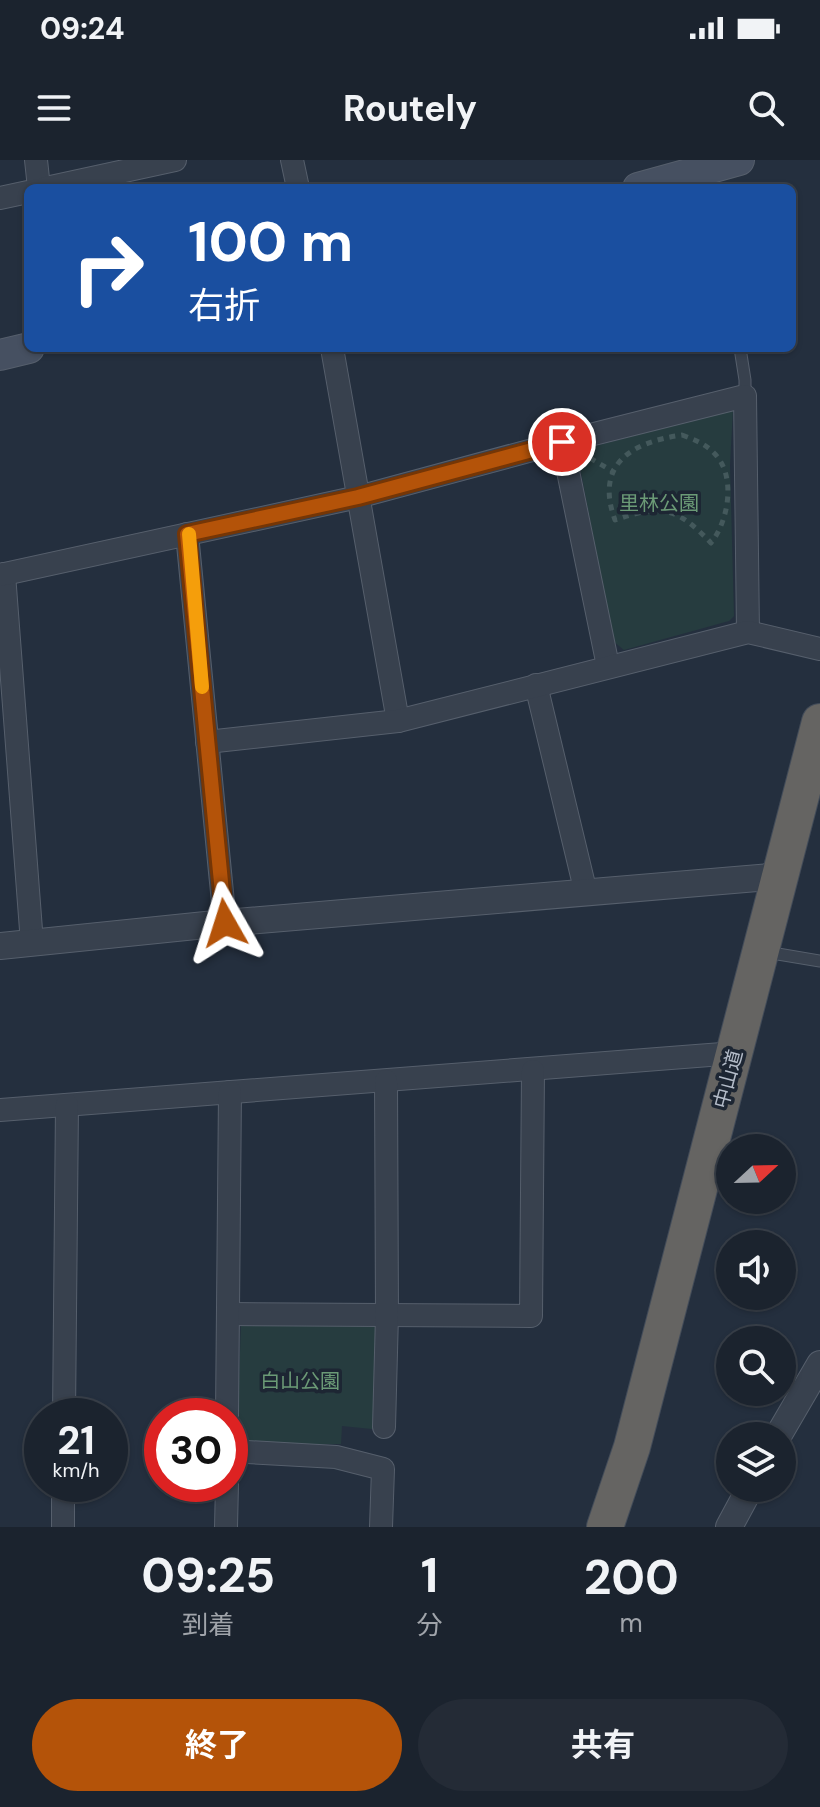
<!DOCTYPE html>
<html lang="ja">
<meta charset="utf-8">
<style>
:root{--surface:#1b232e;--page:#242b36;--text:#f1f3f6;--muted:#a0a4aa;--line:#39404a;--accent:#b45309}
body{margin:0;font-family:"DM Sans","Noto Sans JP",sans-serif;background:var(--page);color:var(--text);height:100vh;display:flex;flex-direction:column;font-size:30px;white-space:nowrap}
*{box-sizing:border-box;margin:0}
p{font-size:26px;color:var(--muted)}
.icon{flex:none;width:44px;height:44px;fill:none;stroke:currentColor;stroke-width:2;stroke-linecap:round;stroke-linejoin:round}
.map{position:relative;height:1367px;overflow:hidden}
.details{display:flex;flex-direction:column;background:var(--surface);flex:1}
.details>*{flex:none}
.banner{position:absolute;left:24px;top:24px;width:772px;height:168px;border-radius:12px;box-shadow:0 2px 6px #0004,0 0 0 2px var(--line);background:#1a4fa0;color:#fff;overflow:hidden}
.needle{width:52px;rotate:68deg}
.controls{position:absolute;left:716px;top:974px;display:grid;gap:16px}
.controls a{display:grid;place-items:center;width:80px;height:80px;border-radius:50%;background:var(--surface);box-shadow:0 2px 6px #0004,0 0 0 2px var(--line);font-size:40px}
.speed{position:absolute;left:24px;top:1238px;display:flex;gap:16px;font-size:40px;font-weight:700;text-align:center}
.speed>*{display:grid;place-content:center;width:104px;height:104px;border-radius:50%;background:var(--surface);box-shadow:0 2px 6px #0004,0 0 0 2px var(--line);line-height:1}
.speed small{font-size:20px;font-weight:400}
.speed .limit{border:12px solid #d22;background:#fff;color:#111}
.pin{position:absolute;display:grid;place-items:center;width:68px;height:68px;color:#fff;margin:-34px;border:4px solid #fff;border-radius:50%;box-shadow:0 2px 8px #0007}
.me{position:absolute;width:88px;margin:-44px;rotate:354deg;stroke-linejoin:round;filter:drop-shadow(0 0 6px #0008)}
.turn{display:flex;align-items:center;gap:28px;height:168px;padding:0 32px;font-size:36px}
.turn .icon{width:104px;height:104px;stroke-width:2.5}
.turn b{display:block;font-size:56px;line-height:68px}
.eta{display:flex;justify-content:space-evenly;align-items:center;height:136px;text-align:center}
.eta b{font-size:48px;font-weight:700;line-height:56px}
.primary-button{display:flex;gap:16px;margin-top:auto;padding:16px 32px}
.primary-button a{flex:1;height:92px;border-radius:48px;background:var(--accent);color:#fff;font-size:32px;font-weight:700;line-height:92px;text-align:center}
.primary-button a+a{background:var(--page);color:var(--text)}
.status{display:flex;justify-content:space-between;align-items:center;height:56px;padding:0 40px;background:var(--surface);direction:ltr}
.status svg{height:22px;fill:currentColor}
header{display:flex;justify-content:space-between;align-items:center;height:104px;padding:0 32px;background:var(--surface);font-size:36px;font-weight:700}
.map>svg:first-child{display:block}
.green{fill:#263c3f}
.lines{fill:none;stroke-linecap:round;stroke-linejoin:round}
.service-casing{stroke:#565f6c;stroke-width:13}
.minor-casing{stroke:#565f6c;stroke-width:24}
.tertiary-casing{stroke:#565f6c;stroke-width:28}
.secondary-casing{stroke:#565f6c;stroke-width:32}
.trunk-casing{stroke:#434c59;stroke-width:38}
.path{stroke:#44595c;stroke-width:5;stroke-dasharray:6 6;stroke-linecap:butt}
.service{stroke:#38414e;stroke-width:11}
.minor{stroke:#38414e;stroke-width:22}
.tertiary{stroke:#38414e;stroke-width:26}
.secondary{stroke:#465061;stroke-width:30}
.trunk{stroke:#656462;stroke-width:36}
.route-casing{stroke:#753606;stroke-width:20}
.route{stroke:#b45309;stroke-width:14}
.slow{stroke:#f59e0b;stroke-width:14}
.labels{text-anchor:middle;stroke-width:7;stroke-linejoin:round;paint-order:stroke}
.park-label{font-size:20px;fill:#6b9a76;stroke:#1d2633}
.street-label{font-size:20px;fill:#b4bcc9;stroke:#1d2633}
</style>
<div class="status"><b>09:24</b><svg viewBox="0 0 49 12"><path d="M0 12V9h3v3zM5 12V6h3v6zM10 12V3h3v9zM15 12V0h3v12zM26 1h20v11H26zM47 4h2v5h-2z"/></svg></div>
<header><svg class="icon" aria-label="menu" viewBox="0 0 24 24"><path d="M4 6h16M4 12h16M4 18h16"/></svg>Routely<svg class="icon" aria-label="search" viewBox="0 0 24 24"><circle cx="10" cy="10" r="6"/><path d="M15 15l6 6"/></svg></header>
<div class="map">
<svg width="820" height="1367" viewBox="0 0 820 1367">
<rect width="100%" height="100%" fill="#242f3e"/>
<g class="green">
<path d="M733,249L730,305L734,456L729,461L624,490L613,481L577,291Z"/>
<path d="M241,1163H374L377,1168L379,1235L372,1269L342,1266L341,1284L243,1286L237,1279Z"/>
</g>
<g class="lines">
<g class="service-casing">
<g id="service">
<path d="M740,188L745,220V236"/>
<path d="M766,792L820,801"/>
</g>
</g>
<g class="minor-casing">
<g id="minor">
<path d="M36,0L39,28"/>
<path d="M292,0L298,28"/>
<path d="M46,28L175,0"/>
<path d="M0,38L28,32"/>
<path d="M332,188L398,561"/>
<path d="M562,282L608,506"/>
<path d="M187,374L225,763"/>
<path d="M4,414L32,783"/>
<path d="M0,415L358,337L562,282L745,236L748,472"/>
<path d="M536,525L586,733"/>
<path d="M207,582L398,561L748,472L820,489"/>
<path d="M0,950L735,893"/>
<path d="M228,1154L531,1156L533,911"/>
<path d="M64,1256L67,945"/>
<path d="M227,1256L230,932"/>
<path d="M384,1267L387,1155L386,921"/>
<path d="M230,1291L336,1297L383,1309L381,1367"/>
<path d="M63,1367V1324"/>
<path d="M226,1367L227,1324"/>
</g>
</g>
<g class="tertiary-casing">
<g id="tertiary">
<path d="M0,786L225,763L781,716"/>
<path d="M778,1276L820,1204"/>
<path d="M729,1367L750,1328"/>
</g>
</g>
<g class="secondary-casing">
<g id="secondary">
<path d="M638,28L739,0"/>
<path d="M0,195L29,188"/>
</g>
</g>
<g class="trunk-casing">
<path id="trunk" d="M605,1367L632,1287L820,562"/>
</g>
<g class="path">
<path d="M682,275C695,280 706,284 715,294C736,316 729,360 711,383C677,347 661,344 615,360C594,303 633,282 682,275Z"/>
<path d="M590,298L612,311"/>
</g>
<use href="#service" class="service"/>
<use href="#minor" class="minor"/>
<use href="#tertiary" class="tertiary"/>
<use href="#secondary" class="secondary"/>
<use href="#trunk" class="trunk"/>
</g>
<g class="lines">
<g class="route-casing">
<path id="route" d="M225,763L187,374L358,337L562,282"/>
</g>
<use href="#route" class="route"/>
<path class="slow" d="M189,374L202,527"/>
</g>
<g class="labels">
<g class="park-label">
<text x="659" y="350">里林公園</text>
<text x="300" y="1228">白山公園</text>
</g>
<g class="street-label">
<text transform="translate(728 919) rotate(-75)" y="7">中山道</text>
</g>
</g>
</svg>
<div class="controls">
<a><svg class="needle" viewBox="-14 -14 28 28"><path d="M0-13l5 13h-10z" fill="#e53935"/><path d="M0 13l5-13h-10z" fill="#a0a4aa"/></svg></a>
<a><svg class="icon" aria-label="sound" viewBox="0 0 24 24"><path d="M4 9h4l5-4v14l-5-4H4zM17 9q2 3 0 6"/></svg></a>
<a><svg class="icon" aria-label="search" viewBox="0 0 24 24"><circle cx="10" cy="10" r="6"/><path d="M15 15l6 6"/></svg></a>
<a><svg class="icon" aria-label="layers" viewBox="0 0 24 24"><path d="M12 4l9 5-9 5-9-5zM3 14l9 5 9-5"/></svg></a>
</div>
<div class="speed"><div>21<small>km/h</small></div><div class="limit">30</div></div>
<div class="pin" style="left:562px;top:282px;background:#d93025"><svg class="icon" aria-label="arrive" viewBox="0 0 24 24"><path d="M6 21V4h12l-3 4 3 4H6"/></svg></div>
<svg class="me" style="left:225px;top:763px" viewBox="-20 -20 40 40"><path d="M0-17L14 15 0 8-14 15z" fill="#b45309" stroke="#fff" stroke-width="4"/></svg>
<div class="banner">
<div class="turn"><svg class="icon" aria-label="right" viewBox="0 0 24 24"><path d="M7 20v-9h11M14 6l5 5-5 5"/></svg><div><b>100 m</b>右折</div></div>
</div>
</div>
<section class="details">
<div class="eta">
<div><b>09:25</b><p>到着</p></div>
<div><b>1</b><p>分</p></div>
<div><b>200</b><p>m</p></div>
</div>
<div class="primary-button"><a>終了</a><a>共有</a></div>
</section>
